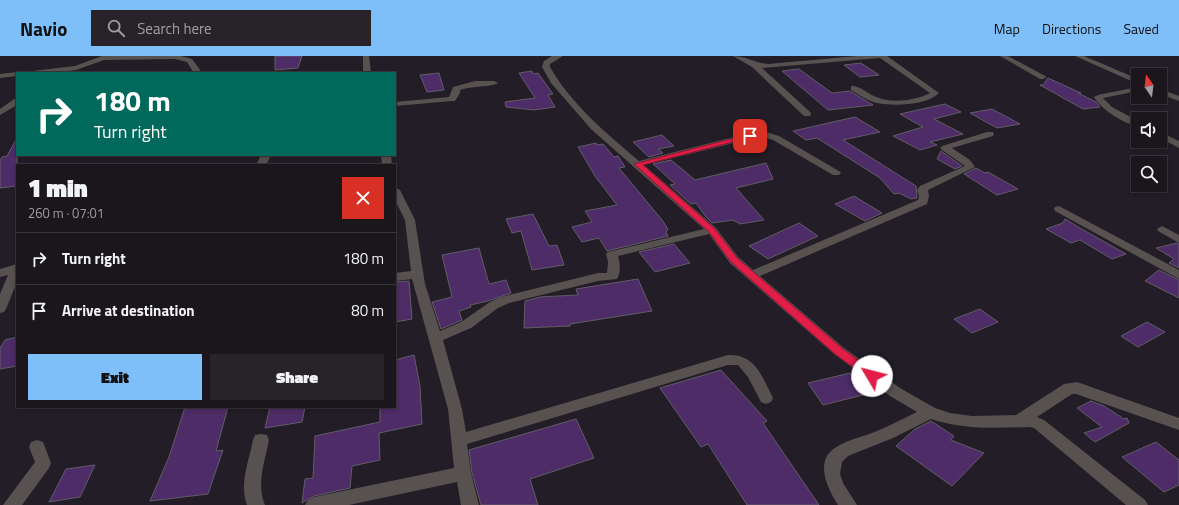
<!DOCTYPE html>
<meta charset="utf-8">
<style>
:root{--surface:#1a161c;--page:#272329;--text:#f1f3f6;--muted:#9f9fa3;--line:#38353b;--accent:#7ebef9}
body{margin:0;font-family:"Titillium Web",sans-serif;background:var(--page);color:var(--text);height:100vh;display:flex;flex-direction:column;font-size:15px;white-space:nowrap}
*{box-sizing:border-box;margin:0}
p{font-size:13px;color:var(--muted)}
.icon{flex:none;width:22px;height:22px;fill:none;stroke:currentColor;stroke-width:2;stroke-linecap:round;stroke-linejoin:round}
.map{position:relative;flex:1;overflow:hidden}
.details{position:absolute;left:16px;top:108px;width:380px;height:244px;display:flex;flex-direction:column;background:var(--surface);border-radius:0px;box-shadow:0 2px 6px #0003,0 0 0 1px var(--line)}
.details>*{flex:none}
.guide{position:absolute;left:16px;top:16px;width:380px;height:84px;border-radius:0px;box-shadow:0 2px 6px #0003,0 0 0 1px var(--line);background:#00695c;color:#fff;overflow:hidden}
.needle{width:26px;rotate:346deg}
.controls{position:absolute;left:1131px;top:12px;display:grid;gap:8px}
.controls a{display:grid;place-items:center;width:36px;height:36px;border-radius:0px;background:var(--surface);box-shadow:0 2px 6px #0003,0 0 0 1px var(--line);font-size:20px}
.pin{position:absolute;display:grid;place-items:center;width:34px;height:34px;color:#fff;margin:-17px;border-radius:8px;box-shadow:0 2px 6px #0006}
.me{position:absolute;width:44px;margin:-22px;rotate:307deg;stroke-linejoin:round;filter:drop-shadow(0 0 3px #0008)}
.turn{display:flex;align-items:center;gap:14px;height:84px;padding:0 12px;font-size:18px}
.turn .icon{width:52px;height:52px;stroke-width:2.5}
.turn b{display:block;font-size:28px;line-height:34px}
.round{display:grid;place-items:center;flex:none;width:42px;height:42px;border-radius:0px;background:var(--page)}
.summary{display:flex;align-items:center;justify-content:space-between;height:68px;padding:0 12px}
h1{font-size:24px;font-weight:800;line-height:30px}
.button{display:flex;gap:8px;margin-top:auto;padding:8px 12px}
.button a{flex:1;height:46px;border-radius:0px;background:var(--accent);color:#111;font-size:16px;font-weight:800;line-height:46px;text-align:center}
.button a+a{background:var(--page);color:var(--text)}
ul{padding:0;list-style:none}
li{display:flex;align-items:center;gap:12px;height:52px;padding:0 12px;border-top:1px solid var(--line)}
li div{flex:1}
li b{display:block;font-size:15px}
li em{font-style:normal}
header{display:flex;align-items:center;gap:24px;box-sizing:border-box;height:56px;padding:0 20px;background:var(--accent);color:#111}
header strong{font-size:19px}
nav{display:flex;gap:22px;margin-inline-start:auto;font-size:14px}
.search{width:280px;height:36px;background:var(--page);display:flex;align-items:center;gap:10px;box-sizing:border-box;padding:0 14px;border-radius:0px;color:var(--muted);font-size:15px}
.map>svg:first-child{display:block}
.building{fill:#4d2c67;stroke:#625c67}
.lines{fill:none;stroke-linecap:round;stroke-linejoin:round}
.minor{fill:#57524f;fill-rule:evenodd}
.route{fill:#e11d48;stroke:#92132f}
</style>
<header>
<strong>Navio</strong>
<div class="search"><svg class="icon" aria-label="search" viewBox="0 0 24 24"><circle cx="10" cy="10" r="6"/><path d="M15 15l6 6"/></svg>Search here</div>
<nav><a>Map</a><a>Directions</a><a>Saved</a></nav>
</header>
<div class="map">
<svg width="1179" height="449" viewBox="0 0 1179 449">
<rect width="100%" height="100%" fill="#221d26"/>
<g class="building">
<path d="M275,0H302L298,12L275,14Z"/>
<path d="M861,7L879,19L860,21L844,9Z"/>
<path d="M799,13L832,37L850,35L873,49L828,54L782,15Z"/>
<path d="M532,15L533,18L538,17L553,38L548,39L555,51L534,54L506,51L505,46L535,42L519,17Z"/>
<path d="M439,17L444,34L427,36L420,19Z"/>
<path d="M1048,22L1081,37H1078L1096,46L1100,51L1083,53L1040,29H1043Z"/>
<path d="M945,48L961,56L934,63L963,78L930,86L937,89L920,94L893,80L923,71L900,58Z"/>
<path d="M992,53L1020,68L997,72L970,57Z"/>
<path d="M855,61L880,76L843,84L916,130L917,142L911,143L899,137L894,138L880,122L817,82L806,84L793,75Z"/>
<path d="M662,79L674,90L658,93L663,97L649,101L633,86Z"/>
<path d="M17,82V130L0,132V105L2,101L7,100Z"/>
<path d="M596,87L597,89L603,88L614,101L618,100L625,111L619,112L662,164L668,173L666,176L668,180L607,195L599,182L582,186L572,171L592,166L585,155L617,149L595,120L578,91Z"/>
<path d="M941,95L962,110L955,113L937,103Z"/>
<path d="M671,104L695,124L766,107L773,123L736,132L764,164L740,168L733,164L712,167L706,161L696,147L691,148L670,129L675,128L653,108Z"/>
<path d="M976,112L985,117L988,116L1018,133L997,139L964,118Z"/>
<path d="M854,140L882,157L865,165L835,148Z"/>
<path d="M533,158L549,190L557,189L564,209L532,214L521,175L512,177L506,163Z"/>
<path d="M1065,163L1080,172L1126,198L1112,203L1080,184L1071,187L1046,173L1063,167Z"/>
<path d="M799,167L818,180L768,203L749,190Z"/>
<path d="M1177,187L1179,188V212L1169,207L1174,203L1156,192Z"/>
<path d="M674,188L690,207L655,216L639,196Z"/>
<path d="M479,192L489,228L506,224L511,237L488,245L470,249L471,251L459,255L462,264L441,273L432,246L452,241L442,199Z"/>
<path d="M1159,214L1179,224V242L1145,225Z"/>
<path d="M638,223L652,255L570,268V270L524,272L525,245L540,241L578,239L576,233Z"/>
<path d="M409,225L412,263L395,266V226Z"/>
<path d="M980,253L998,266L972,277L954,263Z"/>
<path d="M1147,266L1165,276L1138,291L1121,280Z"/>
<path d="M17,281V310L0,313V292L5,284Z"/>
<path d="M414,299L420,330L422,368L379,377L380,404L352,410L350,432L314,440L302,447L305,423L313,422L315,380L380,366V351H395V304Z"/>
<path d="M721,314L767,365L763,367L819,449H747L708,388L701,391L660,332Z"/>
<path d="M850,317L867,338L823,349L808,327Z"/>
<path d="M1091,345L1104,350L1124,363L1127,362L1129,367L1095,386L1084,377L1102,371L1077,352Z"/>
<path d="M185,351H228L216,395L223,394L208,438L150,445L169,401Z"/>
<path d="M270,351H305L302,366L265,372Z"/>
<path d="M576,363L594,402L530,423L538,449H481L472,417L469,394Z"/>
<path d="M931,365L954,380L951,384L984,397L952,430L896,390L915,373Z"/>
<path d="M1156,386L1179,404V429L1164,436L1122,401Z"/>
<path d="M95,409L80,441L49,446L66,413Z"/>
</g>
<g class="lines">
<g class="minor">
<path d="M102,0H181L192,3L200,14L199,17H191L192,14L187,6L175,3L104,4L76,14L51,17H28L32,15L75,10Z"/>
<path d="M363,0H369L371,17H363Z"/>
<path d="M552,0H563L550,8V11C571,48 606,77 639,105L750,77L766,76L779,80L839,115L841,117L839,119H833L773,84L766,82L750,83L644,109L716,172L738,201L753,214L918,144L919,140L917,134L920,130L965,110L942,94L940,92L942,90L987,76H993L994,78L993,80L952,92L970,104L975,111L928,134L929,140L927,148L760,220L844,292L900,332L935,352L950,357L972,360L1016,359L1064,328L1077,326L1179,362V374L1076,338H1072L1037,361L1044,364L1145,444L1148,449H1126L1034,372L1030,371C994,372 966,374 931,363L893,382L848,400L842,406L840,418L843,427L857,449H838C827,432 813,403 838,390C848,384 861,381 872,377C887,371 902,363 917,356L890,340L834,298L730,207L709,178L618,200C620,207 621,216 617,223L598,225L509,247L498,252L471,272L443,284L462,353L466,376L728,299C756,298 762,321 773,342L771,346L766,348L761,346L748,321L738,309H728L467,388L471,417L479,449H461L457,426L349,449H305L308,444L314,441L454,412L448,353L412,223L395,225V217L411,215L405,164L395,144V131L400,134L415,164L425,228L440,275L461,266L490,246L501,241L598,217H607L608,206L606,198L608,196L704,173L591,73L551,27L542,11L544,5Z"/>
<path d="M733,0C745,0 755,7 768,8L857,0H887L939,37C926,50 890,51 873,46C865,43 858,38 851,34V30C859,29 867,37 874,40C889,48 915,45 930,37L880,2L762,12L810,56L811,58L810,60H804L752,11Z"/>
<path d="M1000,0H1008L1047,21L1043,23H1040Z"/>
<path d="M1075,0H1084L1138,23V28Z"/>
<path d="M17,16L20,17H17V20L0,22V18Z"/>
<path d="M475,25H494L498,27C493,31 470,30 460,34V37L455,45H452L395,50V46L449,41L453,31Z"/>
<path d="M1138,31V35L1103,42L1112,51L1138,65V71C1124,67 1101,54 1094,41L1098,39Z"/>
<path d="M1160,33L1179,40V45L1160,38Z"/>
<path d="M14,43H17V49L0,59V53Z"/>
<path d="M1160,76L1179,85V92L1160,82Z"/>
<path d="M261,99H271L266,109H256Z"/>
<path d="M381,99H391L392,109H382Z"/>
<path d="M1059,150L1179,214V223L1055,155L1054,153L1055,151Z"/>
<path d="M1162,170L1179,179V187L1158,175L1157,173Z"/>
<path d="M17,208V226L6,253L4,256L0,257V238L8,219L0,221V213Z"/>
<path d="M261,378L267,379L269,384C265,405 256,428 265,449H247C239,428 249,405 253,384L255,379Z"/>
<path d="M37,384L43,386L51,407L49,412L22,449H3L35,406L29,391L31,386Z"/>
</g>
</g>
<path class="route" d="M750,78L753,80L752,81L643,109L715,173L737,202L843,293L876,317L878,320L876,323H869L835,298L731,206L709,176L634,108Z"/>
</svg>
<div class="controls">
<a><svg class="needle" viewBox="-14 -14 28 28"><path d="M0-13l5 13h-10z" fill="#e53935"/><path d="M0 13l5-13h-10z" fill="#9f9fa3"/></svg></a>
<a><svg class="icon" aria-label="sound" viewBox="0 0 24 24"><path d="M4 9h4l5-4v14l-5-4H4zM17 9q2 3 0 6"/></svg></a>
<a><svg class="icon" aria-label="search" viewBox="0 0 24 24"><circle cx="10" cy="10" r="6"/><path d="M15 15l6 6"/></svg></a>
</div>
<div class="pin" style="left:750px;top:80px;background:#d93025"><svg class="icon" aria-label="arrive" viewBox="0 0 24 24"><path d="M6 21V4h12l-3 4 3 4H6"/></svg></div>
<svg class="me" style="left:872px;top:320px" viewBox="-20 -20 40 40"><circle r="19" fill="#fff"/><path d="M0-13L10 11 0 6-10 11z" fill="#e11d48"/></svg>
<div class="guide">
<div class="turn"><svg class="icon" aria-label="right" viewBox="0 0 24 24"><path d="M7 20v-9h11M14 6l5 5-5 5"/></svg><div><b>180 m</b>Turn right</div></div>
</div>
<section class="details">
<div class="summary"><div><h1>1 min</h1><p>260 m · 07:01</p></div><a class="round" style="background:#d93025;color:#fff"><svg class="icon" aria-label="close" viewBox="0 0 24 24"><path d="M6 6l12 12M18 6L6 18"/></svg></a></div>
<ul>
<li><svg class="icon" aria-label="right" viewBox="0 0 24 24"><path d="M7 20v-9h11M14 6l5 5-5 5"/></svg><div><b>Turn right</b></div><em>180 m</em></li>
<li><svg class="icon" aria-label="arrive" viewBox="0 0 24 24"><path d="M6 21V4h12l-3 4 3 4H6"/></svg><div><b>Arrive at destination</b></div><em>80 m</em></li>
</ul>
<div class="button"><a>Exit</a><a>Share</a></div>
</section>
</div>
